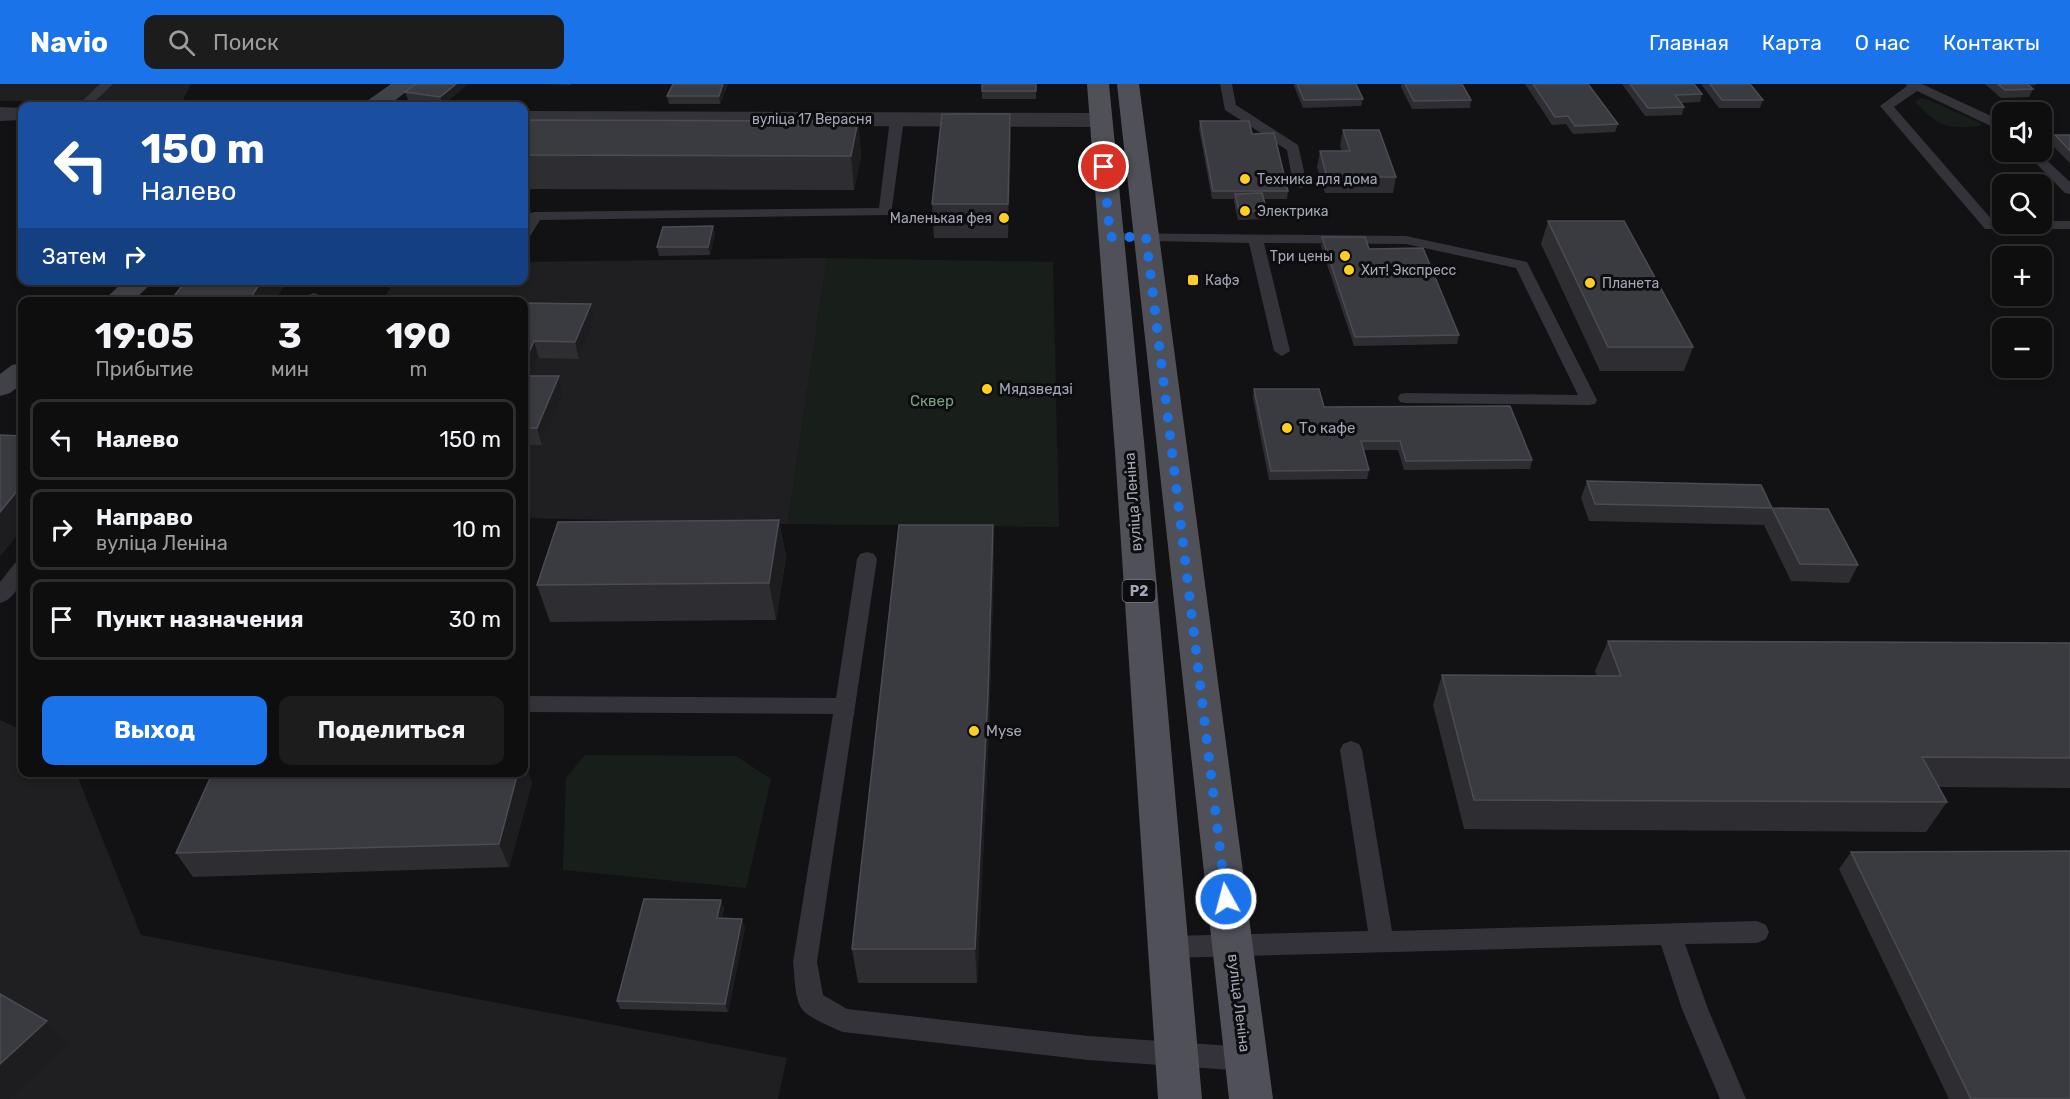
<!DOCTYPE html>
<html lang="ru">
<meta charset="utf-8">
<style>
:root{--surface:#0e0e0f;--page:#1c1c1d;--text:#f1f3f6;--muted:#9b9c9e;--line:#2e2e2f;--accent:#1a73e8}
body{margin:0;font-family:Rubik,sans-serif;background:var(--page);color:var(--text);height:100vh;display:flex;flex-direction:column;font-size:22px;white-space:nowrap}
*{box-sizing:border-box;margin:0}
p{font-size:20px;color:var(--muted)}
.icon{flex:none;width:33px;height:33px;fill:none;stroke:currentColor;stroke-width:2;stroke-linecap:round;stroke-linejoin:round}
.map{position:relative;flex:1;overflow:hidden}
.panel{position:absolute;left:18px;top:213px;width:510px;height:480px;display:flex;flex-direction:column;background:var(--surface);border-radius:12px;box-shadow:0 3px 9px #0003,0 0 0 2px var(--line)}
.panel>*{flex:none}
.hud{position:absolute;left:18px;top:18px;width:510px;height:183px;border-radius:12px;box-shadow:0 3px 9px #0003,0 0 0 2px var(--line);background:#1a4fa0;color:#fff;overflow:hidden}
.fabs{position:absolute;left:1992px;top:18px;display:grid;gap:12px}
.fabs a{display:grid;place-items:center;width:60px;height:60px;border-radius:12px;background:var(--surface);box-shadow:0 3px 9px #0003,0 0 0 2px var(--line);font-size:30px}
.pin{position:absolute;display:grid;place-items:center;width:51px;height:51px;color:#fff;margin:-26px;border:3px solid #fff;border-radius:50%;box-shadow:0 2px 6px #0007}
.me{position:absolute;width:66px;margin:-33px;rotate:353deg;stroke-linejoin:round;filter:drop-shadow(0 0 4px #0008)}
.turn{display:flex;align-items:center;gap:21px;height:126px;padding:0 24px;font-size:27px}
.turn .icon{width:78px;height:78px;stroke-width:2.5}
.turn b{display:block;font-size:42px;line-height:51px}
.then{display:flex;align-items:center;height:57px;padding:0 24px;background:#0003;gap:12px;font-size:22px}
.eta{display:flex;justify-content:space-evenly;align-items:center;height:102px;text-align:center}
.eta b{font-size:36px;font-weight:700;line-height:42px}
.button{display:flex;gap:12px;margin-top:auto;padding:12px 24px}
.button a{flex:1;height:69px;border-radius:12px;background:var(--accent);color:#fff;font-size:24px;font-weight:700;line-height:69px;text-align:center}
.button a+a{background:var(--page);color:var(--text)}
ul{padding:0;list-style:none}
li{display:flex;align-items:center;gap:18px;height:81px;margin:0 12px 9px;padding:0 12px;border:3px solid var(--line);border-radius:12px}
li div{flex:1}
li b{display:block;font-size:22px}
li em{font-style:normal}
header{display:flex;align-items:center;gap:36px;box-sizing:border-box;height:84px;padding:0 30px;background:var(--accent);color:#fff}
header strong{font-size:28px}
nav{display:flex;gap:33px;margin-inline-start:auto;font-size:21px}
.search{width:420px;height:54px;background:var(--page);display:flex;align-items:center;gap:15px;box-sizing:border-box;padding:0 21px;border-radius:12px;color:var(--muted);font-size:22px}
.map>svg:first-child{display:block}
.built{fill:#1f1e21}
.green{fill:#181f1a}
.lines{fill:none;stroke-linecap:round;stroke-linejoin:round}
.service{fill:#333339;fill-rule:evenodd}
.minor{fill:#333339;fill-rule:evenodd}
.secondary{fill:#414249;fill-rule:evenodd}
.primary{fill:#4f5058;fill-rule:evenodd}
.wall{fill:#2e2e32}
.shaded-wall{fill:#1d1d20}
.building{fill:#3a3b40;stroke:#4b4c53;stroke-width:1.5}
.route{stroke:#1a73e8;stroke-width:10;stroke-dasharray:0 18}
.poi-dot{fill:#fecf20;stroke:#0d0d0f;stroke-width:2}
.labels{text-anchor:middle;stroke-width:6;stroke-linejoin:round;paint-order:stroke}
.far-street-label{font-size:14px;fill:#a3a6b6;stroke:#0d0d0f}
.far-poi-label{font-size:14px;fill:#a3a6b6;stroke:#0d0d0f;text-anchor:start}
.shield{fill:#0d0d0f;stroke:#767884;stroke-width:1.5}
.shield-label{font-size:14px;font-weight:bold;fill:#a3a6b6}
.poi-label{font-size:15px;fill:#a3a6b6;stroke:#0d0d0f;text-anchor:start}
.park-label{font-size:15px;fill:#78a280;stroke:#0d0d0f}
.street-label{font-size:15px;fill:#a3a6b6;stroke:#0d0d0f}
</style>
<header>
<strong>Navio</strong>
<div class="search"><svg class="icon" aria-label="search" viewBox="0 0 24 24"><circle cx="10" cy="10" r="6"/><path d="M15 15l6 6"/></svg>Поиск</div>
<nav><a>Главная</a><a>Карта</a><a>О нас</a><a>Контакты</a></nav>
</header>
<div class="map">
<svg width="2070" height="1015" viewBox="0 0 2070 1015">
<rect width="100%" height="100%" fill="#121214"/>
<g class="built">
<path d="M0,0H191L182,18L0,17Z"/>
<path d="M827,174L788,440L524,434V218H382L394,197L524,196V178Z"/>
<path d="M0,636L22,646V688L76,689L141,851L787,974L778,1015H0Z"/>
</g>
<g class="green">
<path d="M1921,14L1929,16L1980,39L1981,42C1945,45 1940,43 1915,18Z"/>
<path d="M827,174L1053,178L1059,443L788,440Z"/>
<path d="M585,671L736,672L771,695L746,804L563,786L566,694Z"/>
</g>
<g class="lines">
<g class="service">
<path d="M100,0H113L90,22H77Z"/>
<path d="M1220,0H1232L1236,21L1298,61L1307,100L1305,103L1300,104L1293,100L1287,66L1225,26Z"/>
<path d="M1906,0H1922L2002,37V46L1997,45L1917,7L1894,23L1994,138L2042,140V137H2070V145H1985L1880,22L1907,2Z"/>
<path d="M897,31L904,35L891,131L540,136L529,154L524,155V139L530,129L535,128L879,124L890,35Z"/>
<path d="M2025,68H2038L2070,98V110L2065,109Z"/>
<path d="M1110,149L1406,152L1527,178L1597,316L1595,320L1589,321L1406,319L1400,318L1398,314L1400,310L1406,309L1578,311L1516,184L1406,160L1264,159L1290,267L1282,272L1274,267L1249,159L1105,156L1103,153L1105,150Z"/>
<path d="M314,209L319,211L322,214L320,218H304L309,211Z"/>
<path d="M867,468L874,470L877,475L817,878L823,911L847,925L1088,952L1246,963L1255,966L1259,975L1255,984L1246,987L1088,976L843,948C833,944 807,933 802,925C794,914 795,891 793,878L833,630L524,628V612L836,614L857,475L860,470Z"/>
<path d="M22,477C24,493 18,514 0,519V498L15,479Z"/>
<path d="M1351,657L1359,660L1362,666L1392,847L1757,837L1766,841L1769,848L1766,855L1757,859L1685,860L1708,925L1746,1015H1720L1682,925L1661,861L1168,874L1159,871L1156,863L1159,855L1168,852L1368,847L1340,666L1343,660Z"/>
</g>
<g class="minor">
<path d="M0,23L22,24V36L0,37Z"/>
<path d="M524,27L1100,29L1108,31L1111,36L1108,41L1100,43L524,41Z"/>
</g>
<g class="secondary">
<path d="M391,0H416L388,22H364L367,17Z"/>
<path d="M125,196H155L132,218H102Z"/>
<path d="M22,279V300L10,309L0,312V290L12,281Z"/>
</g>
<g class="primary">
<path d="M1087,0H1109L1145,368L1202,1015H1158L1115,368Z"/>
<path d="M1117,0H1139L1273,1015H1229Z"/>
</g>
</g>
<g class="wall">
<path d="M416,0H468L443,21L408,16L405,8Z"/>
<path d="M543,0H572L570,1Z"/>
<path d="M673,0H728L720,20H669L667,12Z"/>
<rect x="982" y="0" width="54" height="15"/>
<path d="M1294,0H1356L1363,15L1361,22L1303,24L1294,2Z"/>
<path d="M1401,0H1462L1471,16L1470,24L1412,25L1401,3Z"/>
<path d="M1525,0H1588L1618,40L1615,48L1573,50L1566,40L1552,41Z"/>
<path d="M1622,0H1694L1702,10L1700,18L1681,19L1684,23L1682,31L1645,32Z"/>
<path d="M1701,0H1750L1763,16L1760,24H1719Z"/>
<path d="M1985,0H2036V1L2029,2L2033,5L2029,13L2001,14Z"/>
<path d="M1010,30L1011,63L1008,154H934L932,120Z"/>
<path d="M524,36L858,37L861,71L854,106L524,105Z"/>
<path d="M1200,37L1252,50L1288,107L1287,115H1263L1267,127L1266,135L1238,136L1234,118V115H1212L1199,45Z"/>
<path d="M1343,46L1396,93L1393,109H1325L1317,83L1320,67H1342L1340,62Z"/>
<path d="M2055,51H2070V79L2050,59Z"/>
<path d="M1548,137L1693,263L1684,287H1600L1541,160Z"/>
<path d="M713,142L715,150L710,171L659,172L657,163Z"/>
<path d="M1322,153L1369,165L1459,251L1457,260L1354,262L1321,162Z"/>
<path d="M524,219L591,220L595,237L579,275L539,274L531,292H559L564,309L542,361H524Z"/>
<path d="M1254,305L1324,323L1532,376L1530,385L1404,386L1398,366H1364L1369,386L1367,395L1269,396L1253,314Z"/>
<path d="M1587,397L1772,424L1858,481L1849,499L1791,497L1764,441L1589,437L1581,414Z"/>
<path d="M779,436L786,473L776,536L550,538L537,501Z"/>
<path d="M993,441L994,478L989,648L977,899H858L852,865Z"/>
<path d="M1608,557L2070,559V704L1939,703L1947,718L1926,748L1464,745L1433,621L1442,591L1597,592L1595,587Z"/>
<path d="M524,678L532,699L509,783L193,793L176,769L524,688Z"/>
<path d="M1851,768L2070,1015H1949L1839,785Z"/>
<path d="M721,816L724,824L722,834L745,843L728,928L620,925L617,917Z"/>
</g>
<g class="shaded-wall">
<path d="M456,0H468L443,21L440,13Z"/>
<path d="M723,0H728L720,20L719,12Z"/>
<path d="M1010,30L1011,63L1008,154V120Z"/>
<path d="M858,37L861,71L854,106L851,72Z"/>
<path d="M713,142L715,150L710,171L708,163Z"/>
<path d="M262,196H288L274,218H248Z"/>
<path d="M591,220L595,237L579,275L575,258Z"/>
<path d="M534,257L539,274L524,308V280Z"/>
<path d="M559,292L564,309L542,361L537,344Z"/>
<path d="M22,401V445L0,473V428Z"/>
<path d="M779,436L786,473L776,536L769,499Z"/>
<path d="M993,441L994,478L989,648L977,899L975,865Z"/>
<path d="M524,678L532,699L509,783L499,760L518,688H524Z"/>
<path d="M721,816L724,824L720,842L717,834Z"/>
<path d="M742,835L745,843L728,928L725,920Z"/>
<path d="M47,937L68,959L9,1015H0V980Z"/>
</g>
<g class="building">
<path d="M416,0H456L440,13L405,8Z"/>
<path d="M673,0H723L719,12H667Z"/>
<rect x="982" y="0" width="54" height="7"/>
<path d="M1297,0H1356L1363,15L1304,16Z"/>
<path d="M1405,0H1462L1471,16L1414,17Z"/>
<path d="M1533,0H1588L1618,40L1575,42L1568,32L1555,33Z"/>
<path d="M1630,0H1694L1702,10L1675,11L1684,23L1648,24Z"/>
<path d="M1710,0H1750L1763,16H1722Z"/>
<path d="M1998,0H2027L2033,5L2005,6Z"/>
<path d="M942,30H1010L1008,120H932Z"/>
<path d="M524,36L858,37L851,72L524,71Z"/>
<path d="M1200,37H1249L1252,50L1274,49L1288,107H1213Z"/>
<path d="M1343,46H1379L1396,93H1327L1320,67H1350Z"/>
<path d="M2055,51H2070V67Z"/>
<path d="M1262,109L1267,127H1239L1235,110Z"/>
<path d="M1548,137H1624L1693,263H1608Z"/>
<path d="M713,142L708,163H657L663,143Z"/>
<path d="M1322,153H1365L1369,165L1423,164L1459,251L1355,253Z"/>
<path d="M186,196H262L248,218H170Z"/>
<path d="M389,215L479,216L478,218H387Z"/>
<path d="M524,219L591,220L575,258L534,257L524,280Z"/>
<path d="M524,292H559L537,344H524Z"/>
<path d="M1254,305H1319L1324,323L1510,322L1532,376L1406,377L1400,357H1361L1369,386L1271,387Z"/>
<path d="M0,351L22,352V401L0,428Z"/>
<path d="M1587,397L1761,401L1772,424L1828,425L1858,481L1800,480L1772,424L1595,420Z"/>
<path d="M779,436L769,499L537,501L558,438Z"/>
<path d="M899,441H993L988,611L975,865H852Z"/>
<path d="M1608,557L2070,559V674L1922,673L1947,718L1474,716L1442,591L1621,592Z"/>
<path d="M213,688H518L499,760L176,769Z"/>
<path d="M2070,767V1015H1971L1851,768Z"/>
<path d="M644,815L721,816L717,834L742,835L725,920L617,917Z"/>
<path d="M0,910L47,937L0,980Z"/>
</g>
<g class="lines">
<path class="route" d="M1104,83L1110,153H1146L1226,815"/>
</g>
<g class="poi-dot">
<circle cx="1245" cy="95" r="6"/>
<circle cx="1245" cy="127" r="6"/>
<circle cx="1004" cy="134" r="6"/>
<circle cx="1345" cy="172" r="6"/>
<circle cx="1349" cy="186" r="6"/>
<rect x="1187" y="190" width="12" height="12" rx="3"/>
<circle cx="1590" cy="199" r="6"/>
<circle cx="987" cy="305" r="6"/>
<circle cx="1287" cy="344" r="6"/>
<circle cx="974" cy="647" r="6"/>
</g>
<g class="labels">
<g class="far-street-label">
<text x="812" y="40">вуліца 17 Верасня</text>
</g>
<g class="far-poi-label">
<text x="1257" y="100">Техника для дома</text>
<text x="1257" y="132">Электрика</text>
<text x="992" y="139" text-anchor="end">Маленькая фея</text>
<text x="1333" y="177" text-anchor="end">Три цены</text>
<text x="1361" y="191">Хит! Экспресс</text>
<text x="1205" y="201">Кафэ</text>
<text x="1602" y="204">Планета</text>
</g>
<rect class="shield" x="1122.5" y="496" width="33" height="22" rx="4.5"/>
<g class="shield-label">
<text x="1139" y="512">Р2</text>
</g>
<g class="poi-label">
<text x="999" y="310">Мядзведзі</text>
<text x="1299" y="349">То кафе</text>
<text x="986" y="652">Myse</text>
</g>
<g class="park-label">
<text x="932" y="322">Сквер</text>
</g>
<g class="street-label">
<text transform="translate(1133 418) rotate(-94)" y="5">вуліца Леніна</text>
<text transform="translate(1239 919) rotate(83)" y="5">вуліца Леніна</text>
</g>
</g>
</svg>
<div class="fabs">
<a><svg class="icon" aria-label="sound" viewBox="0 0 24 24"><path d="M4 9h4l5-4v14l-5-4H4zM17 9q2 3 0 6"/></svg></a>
<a><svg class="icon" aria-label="search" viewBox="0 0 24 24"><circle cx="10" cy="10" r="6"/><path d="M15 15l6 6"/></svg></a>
<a>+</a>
<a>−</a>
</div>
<div class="pin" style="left:1104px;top:83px;background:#d93025"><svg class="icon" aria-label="arrive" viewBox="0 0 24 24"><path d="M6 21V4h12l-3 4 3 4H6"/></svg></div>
<svg class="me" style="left:1226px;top:815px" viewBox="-20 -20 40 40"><circle r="17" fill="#1a73e8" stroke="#fff" stroke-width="3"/><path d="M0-11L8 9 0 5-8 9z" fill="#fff"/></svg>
<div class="hud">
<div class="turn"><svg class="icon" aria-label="left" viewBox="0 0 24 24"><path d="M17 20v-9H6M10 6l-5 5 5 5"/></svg><div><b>150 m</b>Налево</div></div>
<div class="then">Затем<svg class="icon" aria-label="right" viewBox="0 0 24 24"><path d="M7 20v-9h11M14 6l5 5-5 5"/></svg></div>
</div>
<section class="panel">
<div class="eta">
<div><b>19:05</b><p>Прибытие</p></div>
<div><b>3</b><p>мин</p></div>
<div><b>190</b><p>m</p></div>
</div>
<ul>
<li><svg class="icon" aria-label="left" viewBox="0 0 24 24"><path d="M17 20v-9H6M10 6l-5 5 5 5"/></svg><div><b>Налево</b></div><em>150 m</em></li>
<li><svg class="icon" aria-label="right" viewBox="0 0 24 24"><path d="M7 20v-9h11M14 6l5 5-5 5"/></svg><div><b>Направо</b><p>вуліца Леніна</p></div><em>10 m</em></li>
<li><svg class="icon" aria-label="arrive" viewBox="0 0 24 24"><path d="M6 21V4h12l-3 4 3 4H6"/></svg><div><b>Пункт назначения</b></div><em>30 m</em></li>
</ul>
<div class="button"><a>Выход</a><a>Поделиться</a></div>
</section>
</div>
